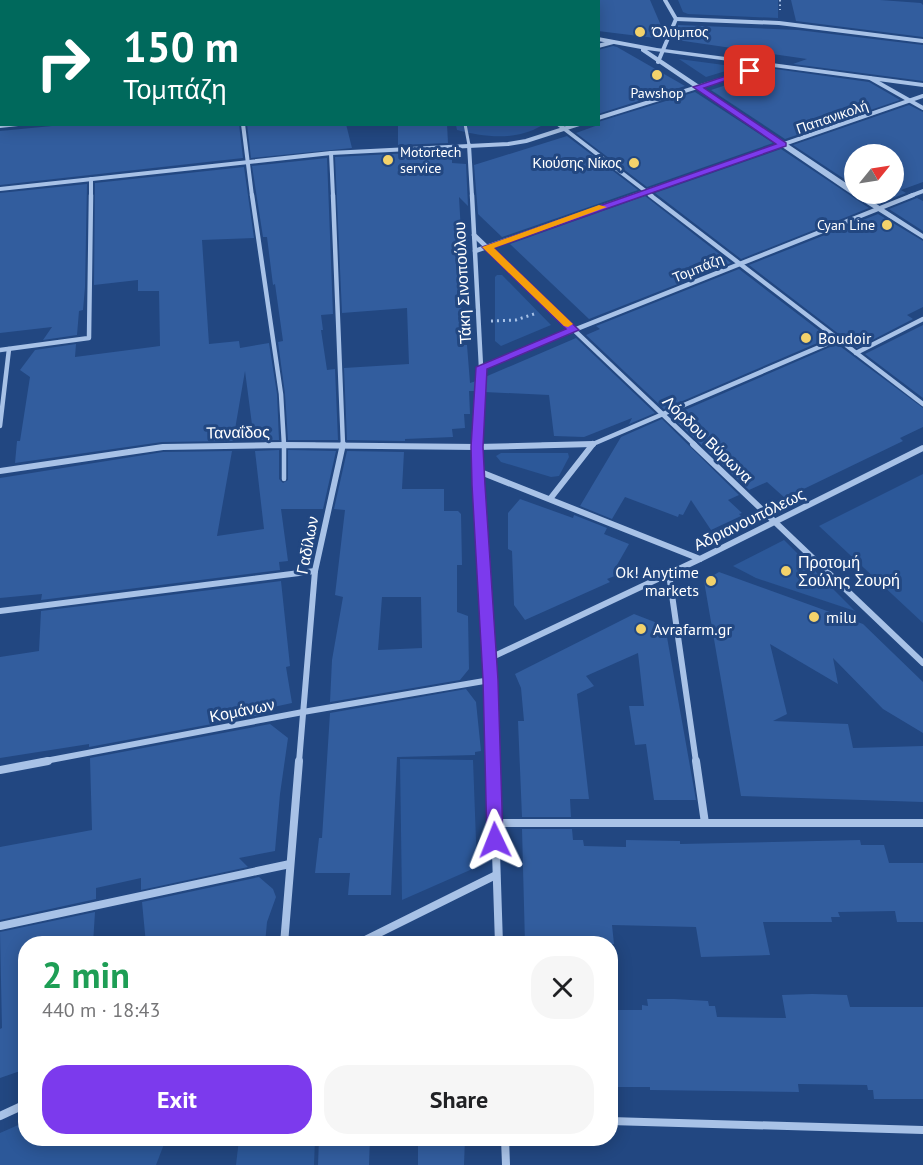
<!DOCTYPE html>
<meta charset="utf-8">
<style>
:root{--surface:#fff;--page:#f6f6f6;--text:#202124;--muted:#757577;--accent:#7c3aed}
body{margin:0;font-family:"PT Sans",sans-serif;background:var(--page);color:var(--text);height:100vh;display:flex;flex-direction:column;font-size:22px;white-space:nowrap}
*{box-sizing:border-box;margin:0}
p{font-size:20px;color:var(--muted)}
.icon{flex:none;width:33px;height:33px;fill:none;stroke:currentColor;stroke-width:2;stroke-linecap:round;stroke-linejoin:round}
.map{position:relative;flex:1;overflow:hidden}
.drawer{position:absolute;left:18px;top:936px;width:600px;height:210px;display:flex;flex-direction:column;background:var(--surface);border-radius:24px;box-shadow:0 3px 15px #0003}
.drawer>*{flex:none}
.top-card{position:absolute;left:0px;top:0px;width:600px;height:126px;box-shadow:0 3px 15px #0003;background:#00695c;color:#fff;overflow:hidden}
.needle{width:39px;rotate:60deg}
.controls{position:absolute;left:844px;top:144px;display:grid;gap:12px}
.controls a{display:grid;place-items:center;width:60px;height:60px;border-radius:50%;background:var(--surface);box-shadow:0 3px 15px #0003;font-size:30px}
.pin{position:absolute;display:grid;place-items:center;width:51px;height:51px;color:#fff;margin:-26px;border-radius:12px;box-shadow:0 3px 9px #0006}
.me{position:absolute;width:66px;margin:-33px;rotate:358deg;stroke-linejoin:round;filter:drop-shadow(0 0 4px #0008)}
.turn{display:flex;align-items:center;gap:21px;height:126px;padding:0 24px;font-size:27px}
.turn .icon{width:78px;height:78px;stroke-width:2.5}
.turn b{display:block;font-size:42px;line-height:51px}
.round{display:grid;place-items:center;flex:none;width:63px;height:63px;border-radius:24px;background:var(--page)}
.summary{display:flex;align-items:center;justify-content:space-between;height:102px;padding:0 24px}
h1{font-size:36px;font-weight:800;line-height:45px;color:#1e9e55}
.button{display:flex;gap:12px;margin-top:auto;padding:12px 24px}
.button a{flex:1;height:69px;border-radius:24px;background:var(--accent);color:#fff;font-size:24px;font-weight:800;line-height:69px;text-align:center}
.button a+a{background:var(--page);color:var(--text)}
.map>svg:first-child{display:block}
.green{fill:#2c5899}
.building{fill:#325d9e;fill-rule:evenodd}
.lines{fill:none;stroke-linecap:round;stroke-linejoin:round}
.path-far1{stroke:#a8c2e7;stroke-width:2;stroke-dasharray:1.5 3;stroke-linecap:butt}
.path{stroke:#a8c2e7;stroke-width:3;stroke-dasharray:2 4;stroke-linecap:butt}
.service{stroke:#a8c2e7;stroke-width:4.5}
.pedestrian{stroke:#a8c2e7;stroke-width:3}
.minor-far3{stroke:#a8c2e7;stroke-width:4}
.minor-far2{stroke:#a8c2e7;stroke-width:4.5}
.minor-far1{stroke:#a8c2e7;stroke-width:6}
.minor{stroke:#a8c2e7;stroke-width:8}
.tertiary{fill:#a8c2e7;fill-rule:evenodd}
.secondary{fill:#d3e0f6;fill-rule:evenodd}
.rail-casing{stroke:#fff;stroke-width:4.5}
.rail{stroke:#224781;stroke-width:3;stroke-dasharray:8;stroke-linecap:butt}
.route{fill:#7c3aed;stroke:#51269a;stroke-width:1.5}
.slow{fill:#f59e0b}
.poi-dot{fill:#f3d26b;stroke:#224781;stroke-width:2}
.labels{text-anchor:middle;stroke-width:6;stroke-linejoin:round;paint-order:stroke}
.far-poi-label{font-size:14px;fill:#fff;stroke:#224781;text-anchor:start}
.far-street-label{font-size:14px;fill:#fff;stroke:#224781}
.street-label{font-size:16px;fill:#fff;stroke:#224781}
.poi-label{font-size:16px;fill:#fff;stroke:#224781;text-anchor:start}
</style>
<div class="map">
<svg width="923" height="1165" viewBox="0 0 923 1165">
<rect width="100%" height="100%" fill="#224781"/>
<g class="green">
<path d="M678,0H778V18L688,14L683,12Z"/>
<path d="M679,59L739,67L706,77Z"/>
<path d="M540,124L541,126C515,141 484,137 457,130L456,125Z"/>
<path d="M497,275H502L551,325L501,346L495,341V277Z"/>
<path d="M501,453H568L569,457L559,476L551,477L501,462L496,456Z"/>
<path d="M923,474V623L819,526Z"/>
<path d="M784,540L855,611L756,578L733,566Z"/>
<path d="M400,759L473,760L477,867L402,900Z"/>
<path d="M25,1122L26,1138L166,1139L156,1165H0V1133Z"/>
<path d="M239,1139H315L314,1165H236Z"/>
</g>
<g class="building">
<path d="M598,0H650L665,35L663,39L598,31Z"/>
<path d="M791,0H880L921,3L923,5V37L796,21Z"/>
<path d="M678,25L798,30L923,45V81L793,64L807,59L677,40Z"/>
<path d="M613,46L617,47L685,86L598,114V50Z"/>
<path d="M775,69L869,82L900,100L785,139L711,90Z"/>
<path d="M695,92L773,143L647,187L576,133L598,125V122Z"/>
<path d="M909,105L923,112V182L901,190L906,193L880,203L864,194H894V154H855V186L793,145Z"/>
<path d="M73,124H239L243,158L0,185V131Z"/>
<path d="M247,124H346L352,148L251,158Z"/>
<path d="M398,124H447L448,143L398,145Z"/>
<path d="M567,136L638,190L502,237L478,214L474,165Z"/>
<path d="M781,149L869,208L741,259L655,193Z"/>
<path d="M449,151L452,153V163L466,164L468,206L459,197L465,302L461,298L463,345H467L470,383L476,381L475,391H469L470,414H464L465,428L452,429L453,437L405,439V441L347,440L344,368L409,364L407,308L342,313L335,157Z"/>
<path d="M327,158L333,314L321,315L323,330H321L327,370L335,369L338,440H288L285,394L278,342L283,341L275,284L273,285L267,237H263L252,166Z"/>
<path d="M244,167L254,238L202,240L209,344L239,341L240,348L269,343L277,394L279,440H254L245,371L233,441L162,442L15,463L17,441H20L30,377L20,370L35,350L76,344L75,357L160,346L159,291H138V280L94,285L95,183Z"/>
<path d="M87,184L85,287L83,310L79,311L77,335L43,340L52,327L0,333V193Z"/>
<path d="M645,196L731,263L589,319L510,244Z"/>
<path d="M917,198L923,201V231L889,209Z"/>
<path d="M878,214L923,241V307L907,315L913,319L857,348L749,265Z"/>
<path d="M739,269L829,338L664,409L586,335L600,329L596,326Z"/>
<path d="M923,325V398L865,354Z"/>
<path d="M576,338L655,413L629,424L632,418L584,437L554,436L549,395L484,392L485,377Z"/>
<path d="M837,344L923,408V427L900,438L903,441L785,498L767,482L749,490L671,416Z"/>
<path d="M662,419L739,495L728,500L742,513L739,514L741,516L711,530L691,500L683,515L679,514L678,517L625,497L612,519L580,506L621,437Z"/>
<path d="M279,450V479L283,483L288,480V450L336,451L323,509H281L288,561L279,562L280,570L41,600L42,594L0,598V478L163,452L232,451L217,536L264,529L255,451Z"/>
<path d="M347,451L404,452L402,489H444V511H458L461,514L462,565H457V612L468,616L469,669L460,680L330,702L332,660L343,597L335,595L345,510L334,509ZM382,597H421L422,648L378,650Z"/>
<path d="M520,499L573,518L574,515L607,528L604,534L629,544L617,565L625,572L607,579L610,582L525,620L514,605L512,551L508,549V513Z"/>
<path d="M719,572L863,624L923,682V733L883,709L833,658L838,684L770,644L787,714L773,721L848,724L853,748L923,746V802L741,796L704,581Z"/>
<path d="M281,581L290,666L286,667L292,703L255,711L260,715L89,747V744L0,758V657L39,651L41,611Z"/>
<path d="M634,614L665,626L696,800H654L646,744L635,745L629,706H644L638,653L586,676L594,686L577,694L589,799H570L571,817H522L518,721H524L521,688L515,674Z"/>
<path d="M466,689L476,702L481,751L475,752V755L397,757L391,895H348L350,873H315L319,838H322L330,713Z"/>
<path d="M270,724L288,738L280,794L275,851L239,858L248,867L141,890V878L96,888V899L0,920V847L92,830L90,758Z"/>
<path d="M522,829H572L573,840H583L584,846L626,847V840L680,841V844L860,840L861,845H884L889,863H923V922H897L895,911L838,912L840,917H831L832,922H763L770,955L701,957L696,927L612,925L614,944H525Z"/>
<path d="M259,877L273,889L276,897L267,922L265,944H146L142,902Z"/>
<path d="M95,912L93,944H26V1069L0,1078V1029L2,1028L0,932Z"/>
<path d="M812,994L847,995L850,1007H923V1099H874L873,1090H868L867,1085L798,1084L799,1092L650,1090V1087H610V1010H642V1005L648,1006L647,999H674L708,1001L709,1006H715L717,1017L786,1018L782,995Z"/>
<path d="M319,1138H370L369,1165H318Z"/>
<path d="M418,1138H465L464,1165H418Z"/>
</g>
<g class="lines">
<path class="path-far1" d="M780,0V10"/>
<path class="path" d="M491,321L516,320L537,313"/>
<path class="service" d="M284,445V479"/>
<path class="pedestrian" d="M465,124L469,145"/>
<g class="minor-far3">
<path d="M397,0L399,2"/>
<path d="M676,19L779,23L923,41"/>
<path d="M598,46L613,42"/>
<path d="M658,62L676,19L665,0"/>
<path d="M870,78L923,108"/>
<path d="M598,118L768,65"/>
<path d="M243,124L252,196"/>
<path d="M558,124L652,196"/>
<path d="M0,126L18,124"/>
<path d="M469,145L472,196"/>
<path d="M331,153L333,196"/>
<path d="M0,189L331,153L508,144L526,141L579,124"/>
<path d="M91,196V179"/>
<path d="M633,196L923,96"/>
<path d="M910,196L923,191"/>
</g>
<g class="minor-far2">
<path d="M252,195L281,394L284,445"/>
<path d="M333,195L343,445"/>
<path d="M472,195L481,367L477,445"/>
<path d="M650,195L923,404"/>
<path d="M474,235L695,445"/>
<path d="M475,251L637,195"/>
<path d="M0,350L89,338L91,195"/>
<path d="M856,353L923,319"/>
<path d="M481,367L913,195"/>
<path d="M0,426L9,349"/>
<path d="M265,445H315"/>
<path d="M542,445L593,444L838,339"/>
</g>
<g class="minor-far1">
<path d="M477,444L493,762"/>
<path d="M693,444L923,663"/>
<path d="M0,471L163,447L284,445L477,447L593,444"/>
<path d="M478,471L700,559"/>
<path d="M550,499L593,444"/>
<path d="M669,574L696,762"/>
<path d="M0,611L315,571"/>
<path d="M488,659L700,559L923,448"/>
<path d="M40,762L303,712L490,680"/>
<path d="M299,762L315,571L343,444"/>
</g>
<g class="minor">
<path d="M493,761L499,944"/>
<path d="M696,761L705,823"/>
<path d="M0,770L48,761"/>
<path d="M494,823H923"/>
<path d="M0,926L290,864"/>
<path d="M284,944L299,761"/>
<path d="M357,944L496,875"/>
<path d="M0,1116L26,1104"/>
<path d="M610,1121L923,1130"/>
<path d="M505,1138L506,1165"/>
</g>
<g class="tertiary">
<path d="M353,0H373L371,2H347Z"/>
<path d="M400,0L418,2H402Z"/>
<rect x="0" y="25" width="2" height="4"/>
<path d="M598,37L657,48L923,83V87L647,50L855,189V194H861L923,234V239L854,196L641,51V49L598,41Z"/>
</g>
<g class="secondary">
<path d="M100,0L99,2H74L77,0Z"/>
<rect x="0" y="5" width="2" height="4"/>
</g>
<g class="rail-casing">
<g id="rail">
<path d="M216,2L236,0"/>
<path d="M262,2L283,0"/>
</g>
</g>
<use href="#rail" class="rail"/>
</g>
<path class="route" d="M747,69L754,71L704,88L786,143V146L494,248L579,330L487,369L483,447L485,485L498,680L503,840L501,846L495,848L489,846L487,840L483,680L472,485L471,447L476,367L566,329L482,247L776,144L693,87Z"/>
<path class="slow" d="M599,205L607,207L494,248L573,324L568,327L564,326L482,247Z"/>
<g class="poi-dot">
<circle cx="640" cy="32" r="6"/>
<circle cx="657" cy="75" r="6"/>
<circle cx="388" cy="160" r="6"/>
<circle cx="634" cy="163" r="6"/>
<circle cx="887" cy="225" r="6"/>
<circle cx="806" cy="338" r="6"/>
<circle cx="786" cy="571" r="6"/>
<circle cx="711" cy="581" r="6"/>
<circle cx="814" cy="617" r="6"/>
<circle cx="641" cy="629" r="6"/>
</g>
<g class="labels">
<g class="far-poi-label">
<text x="652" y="37">Όλυμπος</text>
<text x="657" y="98" text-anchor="middle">Pawshop</text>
<text x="400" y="157">Motortech<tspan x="400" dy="16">service</tspan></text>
<text x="622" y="168" text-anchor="end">Κιούσης Νίκος</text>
<text x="875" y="230" text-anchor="end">Cyan Line</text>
</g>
<g class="far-street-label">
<text transform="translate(832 117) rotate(-19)" y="5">Παπανικολή</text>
<text transform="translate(698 268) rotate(-22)" y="5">Τομπάζη</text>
</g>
<g class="street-label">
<text transform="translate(462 283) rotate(-93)" y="6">Τάκη Σινοπούλου</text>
<text transform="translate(238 432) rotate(-1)" y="6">Ταναΐδος</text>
<text transform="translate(708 439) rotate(44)" y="6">Λόρδου Βύρωνα</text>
<text transform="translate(749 519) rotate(-26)" y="6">Αδριανουπόλεως</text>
<text transform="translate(307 545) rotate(-79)" y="6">Γαδίλων</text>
<text transform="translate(242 710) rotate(-11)" y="6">Κομάνων</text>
</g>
<g class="poi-label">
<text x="818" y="344">Boudoir</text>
<text x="798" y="568">Προτομή<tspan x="798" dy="18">Σούλης Σουρή</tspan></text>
<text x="699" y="578" text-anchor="end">Ok! Anytime<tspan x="699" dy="18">markets</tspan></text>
<text x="826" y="623">milu</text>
<text x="653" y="635">Avrafarm.gr</text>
</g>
</g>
</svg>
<div class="controls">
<a><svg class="needle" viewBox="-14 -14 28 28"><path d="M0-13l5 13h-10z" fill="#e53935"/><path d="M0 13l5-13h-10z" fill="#757577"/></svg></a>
</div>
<div class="pin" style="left:750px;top:71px;background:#d93025"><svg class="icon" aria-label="arrive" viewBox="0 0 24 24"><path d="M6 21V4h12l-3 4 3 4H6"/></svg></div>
<svg class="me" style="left:495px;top:840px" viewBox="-20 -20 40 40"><path d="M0-17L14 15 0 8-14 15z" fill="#7c3aed" stroke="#fff" stroke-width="4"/></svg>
<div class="top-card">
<div class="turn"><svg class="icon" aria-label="right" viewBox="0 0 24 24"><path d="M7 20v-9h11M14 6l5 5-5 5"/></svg><div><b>150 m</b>Τομπάζη</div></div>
</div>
<section class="drawer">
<div class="summary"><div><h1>2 min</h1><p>440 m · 18:43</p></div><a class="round"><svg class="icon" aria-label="close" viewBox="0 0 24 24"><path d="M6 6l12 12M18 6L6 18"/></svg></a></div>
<div class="button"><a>Exit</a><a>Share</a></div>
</section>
</div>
